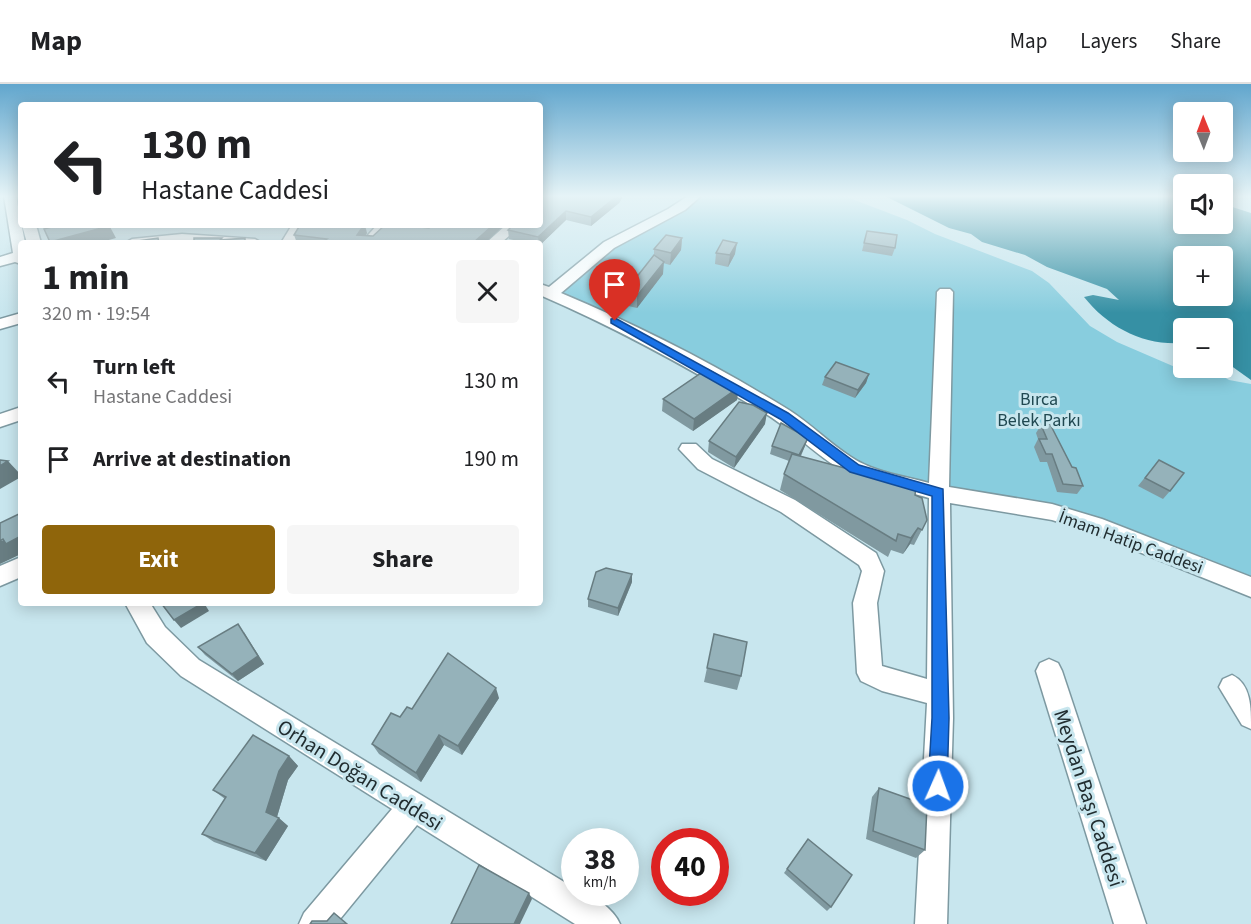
<!DOCTYPE html>
<meta charset="utf-8">
<style>
:root{--surface:#fff;--page:#f6f6f6;--text:#202124;--muted:#757577;--line:#e0e0e0;--accent:#8f650b}
body{margin:0;font-family:"Source Sans 3",sans-serif;background:var(--page);color:var(--text);height:100vh;display:flex;flex-direction:column;font-size:22px;white-space:nowrap}
*{box-sizing:border-box;margin:0}
p{font-size:20px;color:var(--muted)}
.icon{flex:none;width:33px;height:33px;fill:none;stroke:currentColor;stroke-width:2;stroke-linecap:round;stroke-linejoin:round}
.map{position:relative;flex:1;overflow:hidden}
.sheet{position:absolute;left:18px;top:156px;width:525px;height:366px;display:flex;flex-direction:column;background:var(--surface);border-radius:6px;box-shadow:0 3px 15px #0003}
.sheet>*{flex:none}
.guide{position:absolute;left:18px;top:18px;width:525px;height:126px;border-radius:6px;box-shadow:0 3px 15px #0003;background:#fff;color:var(--text);overflow:hidden}
.needle{width:39px;rotate:359deg}
.tools{position:absolute;left:1173px;top:18px;display:grid;gap:12px}
.tools a{display:grid;place-items:center;width:60px;height:60px;border-radius:6px;background:var(--surface);box-shadow:0 3px 15px #0003;font-size:30px}
.speed{position:absolute;left:561px;top:744px;display:flex;gap:12px;font-size:30px;font-weight:700;text-align:center}
.speed>*{display:grid;place-content:center;width:78px;height:78px;border-radius:50%;background:var(--surface);box-shadow:0 3px 15px #0003;line-height:1}
.speed small{font-size:15px;font-weight:400}
.speed .limit{border:9px solid #d22;background:#fff;color:#111}
.pin{position:absolute;display:grid;place-items:center;width:51px;height:51px;color:#fff;margin:-62px -26px;border-radius:50% 50% 50% 0;rotate:-45deg;box-shadow:0 0 6px #0007}
.pin .icon{rotate:45deg}
.me{position:absolute;width:66px;margin:-33px;rotate:2deg;stroke-linejoin:round;filter:drop-shadow(0 0 4px #0008)}
.turn{display:flex;align-items:center;gap:21px;height:126px;padding:0 24px;font-size:27px}
.turn .icon{width:78px;height:78px;stroke-width:2.5}
.turn b{display:block;font-size:42px;line-height:51px}
.round{display:grid;place-items:center;flex:none;width:63px;height:63px;border-radius:6px;background:var(--page)}
.summary{display:flex;align-items:center;justify-content:space-between;height:102px;padding:0 24px}
h1{font-size:36px;font-weight:700;line-height:45px}
.action{display:flex;gap:12px;margin-top:auto;padding:12px 24px}
.action a{flex:1;height:69px;border-radius:6px;background:var(--accent);color:#fff;font-size:24px;font-weight:700;line-height:69px;text-align:center}
.action a+a{background:var(--page);color:var(--text)}
ul{padding:0;list-style:none}
li{display:flex;align-items:center;gap:18px;height:78px;padding:0 24px}
li div{flex:1}
li b{display:block;font-size:22px}
li em{font-style:normal}
header{display:flex;align-items:center;gap:36px;box-sizing:border-box;height:84px;padding:0 30px;background:var(--surface);border-bottom:2px solid var(--line)}
header strong{font-size:28px}
nav{display:flex;gap:33px;margin-inline-start:auto;font-size:21px}
.map>svg:first-child{display:block}
.green{fill:#88cdde}
.water{fill:#3690a4;fill-rule:evenodd}
.lines{fill:none;stroke-linecap:round;stroke-linejoin:round}
.minor-casing{stroke:#7d99a1;stroke-width:3}
.minor{fill:#fff;fill-rule:evenodd}
.wall{fill:#8099a0}
.shaded-wall{fill:#687d82}
.building{fill:#95b2ba;stroke:#687d82;stroke-width:1.5}
.route{fill:#1a73e8;stroke:#114b97;stroke-width:1.5}
.labels{text-anchor:middle;stroke-width:6;stroke-linejoin:round;paint-order:stroke}
.park-label{font-size:18px;fill:#204851;stroke:#c8e6ee}
.street-label{font-size:18px;fill:#212d30;stroke:#c8e6ee}
.near-street-label{font-size:21px;fill:#212d30;stroke:#c8e6ee}
</style>
<header>
<strong>Map</strong>
<nav><a>Map</a><a>Layers</a><a>Share</a></nav>
</header>
<div class="map">
<svg width="1251" height="840" viewBox="0 0 1251 840">
<rect width="100%" height="100%" fill="#c8e6ee"/>
<path class="green" d="M695,112H844L907,136L935,150L1032,187L1049,199L1090,242L1117,258L1182,286H1213L1229,296L1251,300V503L1094,441L883,395L784,332L553,208L592,172Z"/>
<path class="water" d="M885,112H1183L1184,140H1222L1223,120L1251,129V296L1223,276L1222,244H1184L1183,259C1143,262 1108,243 1084,213L1093,211L1119,216L1107,205L1047,183L1025,171L982,158L971,150L949,144ZM1184,172H1222V212H1184Z"/>
<g class="lines">
<g class="minor-casing">
<g id="minor">
<path d="M4,112H16L25,159H21V180L15,178L0,182V173L13,169Z"/>
<path d="M688,112H701L685,126L614,164L561,209C640,242 716,281 789,326C811,340 829,359 851,373C873,388 904,392 929,399L937,208L940,205H950L953,208L949,403L1052,420L1102,435L1251,493V513L1087,447L1052,436L950,419L953,634L947,840H915L927,619L882,607L861,597L857,589L853,519L862,487L859,481L781,428L698,385L679,365L682,360H696L712,375L795,416L876,469L884,487L877,519L882,582L927,595L929,414C899,405 864,400 838,384C811,367 789,343 761,327C689,284 617,244 540,211V200L549,203L604,158L668,125Z"/>
<path d="M22,141H36L41,159H27Z"/>
<path d="M292,141H306L295,159H281Z"/>
<path d="M377,141H391L376,159H361Z"/>
<path d="M506,141H521L501,159H486Z"/>
<path d="M182,150L255,155L262,159H125L132,155Z"/>
<path d="M21,229V239L0,245V235Z"/>
<path d="M21,323V336L0,343V330Z"/>
<path d="M21,473V493L0,502V482Z"/>
<path d="M125,519H150L165,543L199,576L574,804V808C591,808 614,825 620,840H575L417,741L336,840H299L304,829L392,725L181,592L147,559Z"/>
<path d="M1049,575L1058,579L1062,587L1146,840H1114L1036,587L1040,579Z"/>
<path d="M1232,591C1251,600 1251,623 1251,645L1242,641L1219,603L1223,595Z"/>
</g>
</g>
<use href="#minor" class="minor"/>
</g>
<g class="wall">
<path d="M542,112H622V114L619,119L591,142L566,136L540,161V159H527L509,155L508,146Z"/>
<path d="M504,141L485,159H297L294,151L367,149L365,152H373L429,144Z"/>
<path d="M867,147L895,164L892,172L862,167Z"/>
<path d="M682,154L681,166L670,181L663,179V190L637,224L624,221V209L654,172V165Z"/>
<path d="M716,169L735,170L728,183L715,180Z"/>
<path d="M869,290L866,299L855,314L822,301L825,293Z"/>
<path d="M663,315L737,316L693,347L662,327Z"/>
<path d="M765,340L734,384L708,368L709,357Z"/>
<path d="M1041,341L1072,383L1083,402L1077,410L1057,408L1047,378H1040L1034,363L1038,355L1036,349Z"/>
<path d="M772,362H805L801,372L915,411L927,436L914,461L910,460L903,470L891,466L888,473L780,406L784,390L789,377L770,370Z"/>
<path d="M1159,376L1170,407L1163,415L1138,402Z"/>
<path d="M632,498L618,532L588,523V515Z"/>
<path d="M244,548L264,580L238,597L205,571L198,563Z"/>
<path d="M707,584L741,592L737,606L704,598Z"/>
<path d="M499,614L462,671L444,661L421,698L379,670L372,660L400,633L412,625Z"/>
<path d="M289,672L298,682L288,696L277,733L288,742L266,777L214,758L202,750L225,715L213,706Z"/>
<path d="M879,704L925,766L916,774L866,755L872,713Z"/>
<path d="M808,755L831,823L827,827L784,789Z"/>
</g>
<g class="shaded-wall">
<path d="M617,112H622V114L619,119L591,142V133Z"/>
<path d="M566,127V136L540,161V159H539L538,153Z"/>
<path d="M109,141L116,154L98,159L50,158Z"/>
<path d="M364,141H365L367,149L360,159L357,151Z"/>
<path d="M493,141H504L485,159H473Z"/>
<path d="M682,154L681,166L670,181L671,169Z"/>
<path d="M737,159L735,170L728,183L730,171Z"/>
<path d="M664,178L663,190L637,224V212Z"/>
<path d="M869,290L866,299L855,314L858,306Z"/>
<path d="M739,303L737,316L693,347L694,335Z"/>
<path d="M767,329L765,340L734,384L736,373Z"/>
<path d="M808,354L805,362L797,379L799,371Z"/>
<path d="M8,377L21,391V393L0,405V382Z"/>
<path d="M918,444L910,460L903,470L911,454Z"/>
<path d="M21,452V473L19,471L0,480V457Z"/>
<path d="M632,490V498L618,532V524Z"/>
<path d="M202,519H204L209,527L181,544L174,536Z"/>
<path d="M238,540L264,580L238,597L232,590Z"/>
<path d="M496,604L499,614L462,671L458,662Z"/>
<path d="M439,651L444,661L421,698L416,689Z"/>
<path d="M289,672L298,682L288,696L276,736L266,728L279,687Z"/>
<path d="M279,734L288,742L266,777L255,769Z"/>
<path d="M529,809L532,815L520,840H514Z"/>
</g>
<g class="building">
<path d="M542,112H617L591,133L566,127L538,153L508,146L513,141H540V113Z"/>
<path d="M59,141H108L109,142L50,158L44,145Z"/>
<path d="M300,141H364L357,151L373,152L385,141H401L429,144L431,141H493L473,159H321L327,155L294,151Z"/>
<path d="M867,147L897,151L895,164L864,159Z"/>
<path d="M666,151L682,154L671,169L654,165Z"/>
<path d="M158,154L159,159H131V158Z"/>
<path d="M194,154H222L220,156L245,154V159H194Z"/>
<path d="M723,156L737,159L730,171L716,169Z"/>
<path d="M654,171L664,178L637,212L624,209Z"/>
<path d="M836,278L869,290L858,306L825,293Z"/>
<path d="M707,285L739,303L694,335L663,315Z"/>
<path d="M739,318L753,321L767,329L736,373L709,357Z"/>
<path d="M1049,338L1072,383L1076,384L1083,402L1063,400L1052,370H1046L1039,355H1047L1041,341Z"/>
<path d="M781,339L808,354L799,371L772,362Z"/>
<path d="M792,370L916,403L915,411L922,414L927,436L922,446L918,444L911,454L898,450L896,457L784,390Z"/>
<path d="M0,376L8,377L0,382Z"/>
<path d="M1159,376L1184,389L1170,407L1145,394Z"/>
<path d="M21,429V452L6,460L3,455L0,457V439Z"/>
<path d="M606,484L632,490L618,524L588,515L596,488Z"/>
<path d="M161,519H203L174,536Z"/>
<path d="M238,540L258,572L232,590L198,563Z"/>
<path d="M714,550L747,558L741,592L707,584Z"/>
<path d="M448,569L496,604L458,662L439,651L416,689L372,660L391,629L400,633L407,623L412,625Z"/>
<path d="M253,651L289,672L279,687L266,728L279,734L255,769L202,750L226,713L213,706Z"/>
<path d="M879,704L927,721L925,766L873,747Z"/>
<path d="M808,755L852,791L831,823L787,785Z"/>
<path d="M479,781L529,809L514,840H451Z"/>
<path d="M334,829L347,840H310L312,837H327Z"/>
</g>
<linearGradient id="sky" x2="0" y2="1"><stop stop-color="#61a6cd"/><stop offset="0.49" stop-color="#e6f4f7"/><stop offset="1" stop-color="#e6f4f7" stop-opacity="0"/></linearGradient>
<rect width="1251" height="229" fill="url(#sky)"/>
<path class="route" d="M615,234L788,329L859,381L943,405L949,634L947,702L944,709L938,712L931,709L928,702L932,634V412L850,388L780,335L611,239V235Z"/>
<g class="labels">
<g class="park-label">
<text x="1039" y="321">Bırca<tspan x="1039" dy="21">Belek Parkı</tspan></text>
</g>
<g class="street-label">
<text transform="translate(1131 458) rotate(20)" y="6">İmam Hatip Caddesi</text>
</g>
<g class="near-street-label">
<text transform="translate(360 691) rotate(32)" y="7">Orhan Doğan Caddesi</text>
<text transform="translate(1089 714) rotate(72)" y="7">Meydan Başı Caddesi</text>
</g>
</g>
</svg>
<div class="tools">
<a><svg class="needle" viewBox="-14 -14 28 28"><path d="M0-13l5 13h-10z" fill="#e53935"/><path d="M0 13l5-13h-10z" fill="#757577"/></svg></a>
<a><svg class="icon" aria-label="sound" viewBox="0 0 24 24"><path d="M4 9h4l5-4v14l-5-4H4zM17 9q2 3 0 6"/></svg></a>
<a>+</a>
<a>−</a>
</div>
<div class="speed"><div>38<small>km/h</small></div><div class="limit">40</div></div>
<div class="pin" style="left:615px;top:237px;background:#d93025"><svg class="icon" aria-label="arrive" viewBox="0 0 24 24"><path d="M6 21V4h12l-3 4 3 4H6"/></svg></div>
<svg class="me" style="left:938px;top:702px" viewBox="-20 -20 40 40"><circle r="17" fill="#1a73e8" stroke="#fff" stroke-width="3"/><path d="M0-11L8 9 0 5-8 9z" fill="#fff"/></svg>
<div class="guide">
<div class="turn"><svg class="icon" aria-label="left" viewBox="0 0 24 24"><path d="M17 20v-9H6M10 6l-5 5 5 5"/></svg><div><b>130 m</b>Hastane Caddesi</div></div>
</div>
<section class="sheet">
<div class="summary"><div><h1>1 min</h1><p>320 m · 19:54</p></div><a class="round"><svg class="icon" aria-label="close" viewBox="0 0 24 24"><path d="M6 6l12 12M18 6L6 18"/></svg></a></div>
<ul>
<li><svg class="icon" aria-label="left" viewBox="0 0 24 24"><path d="M17 20v-9H6M10 6l-5 5 5 5"/></svg><div><b>Turn left</b><p>Hastane Caddesi</p></div><em>130 m</em></li>
<li><svg class="icon" aria-label="arrive" viewBox="0 0 24 24"><path d="M6 21V4h12l-3 4 3 4H6"/></svg><div><b>Arrive at destination</b></div><em>190 m</em></li>
</ul>
<div class="action"><a>Exit</a><a>Share</a></div>
</section>
</div>
